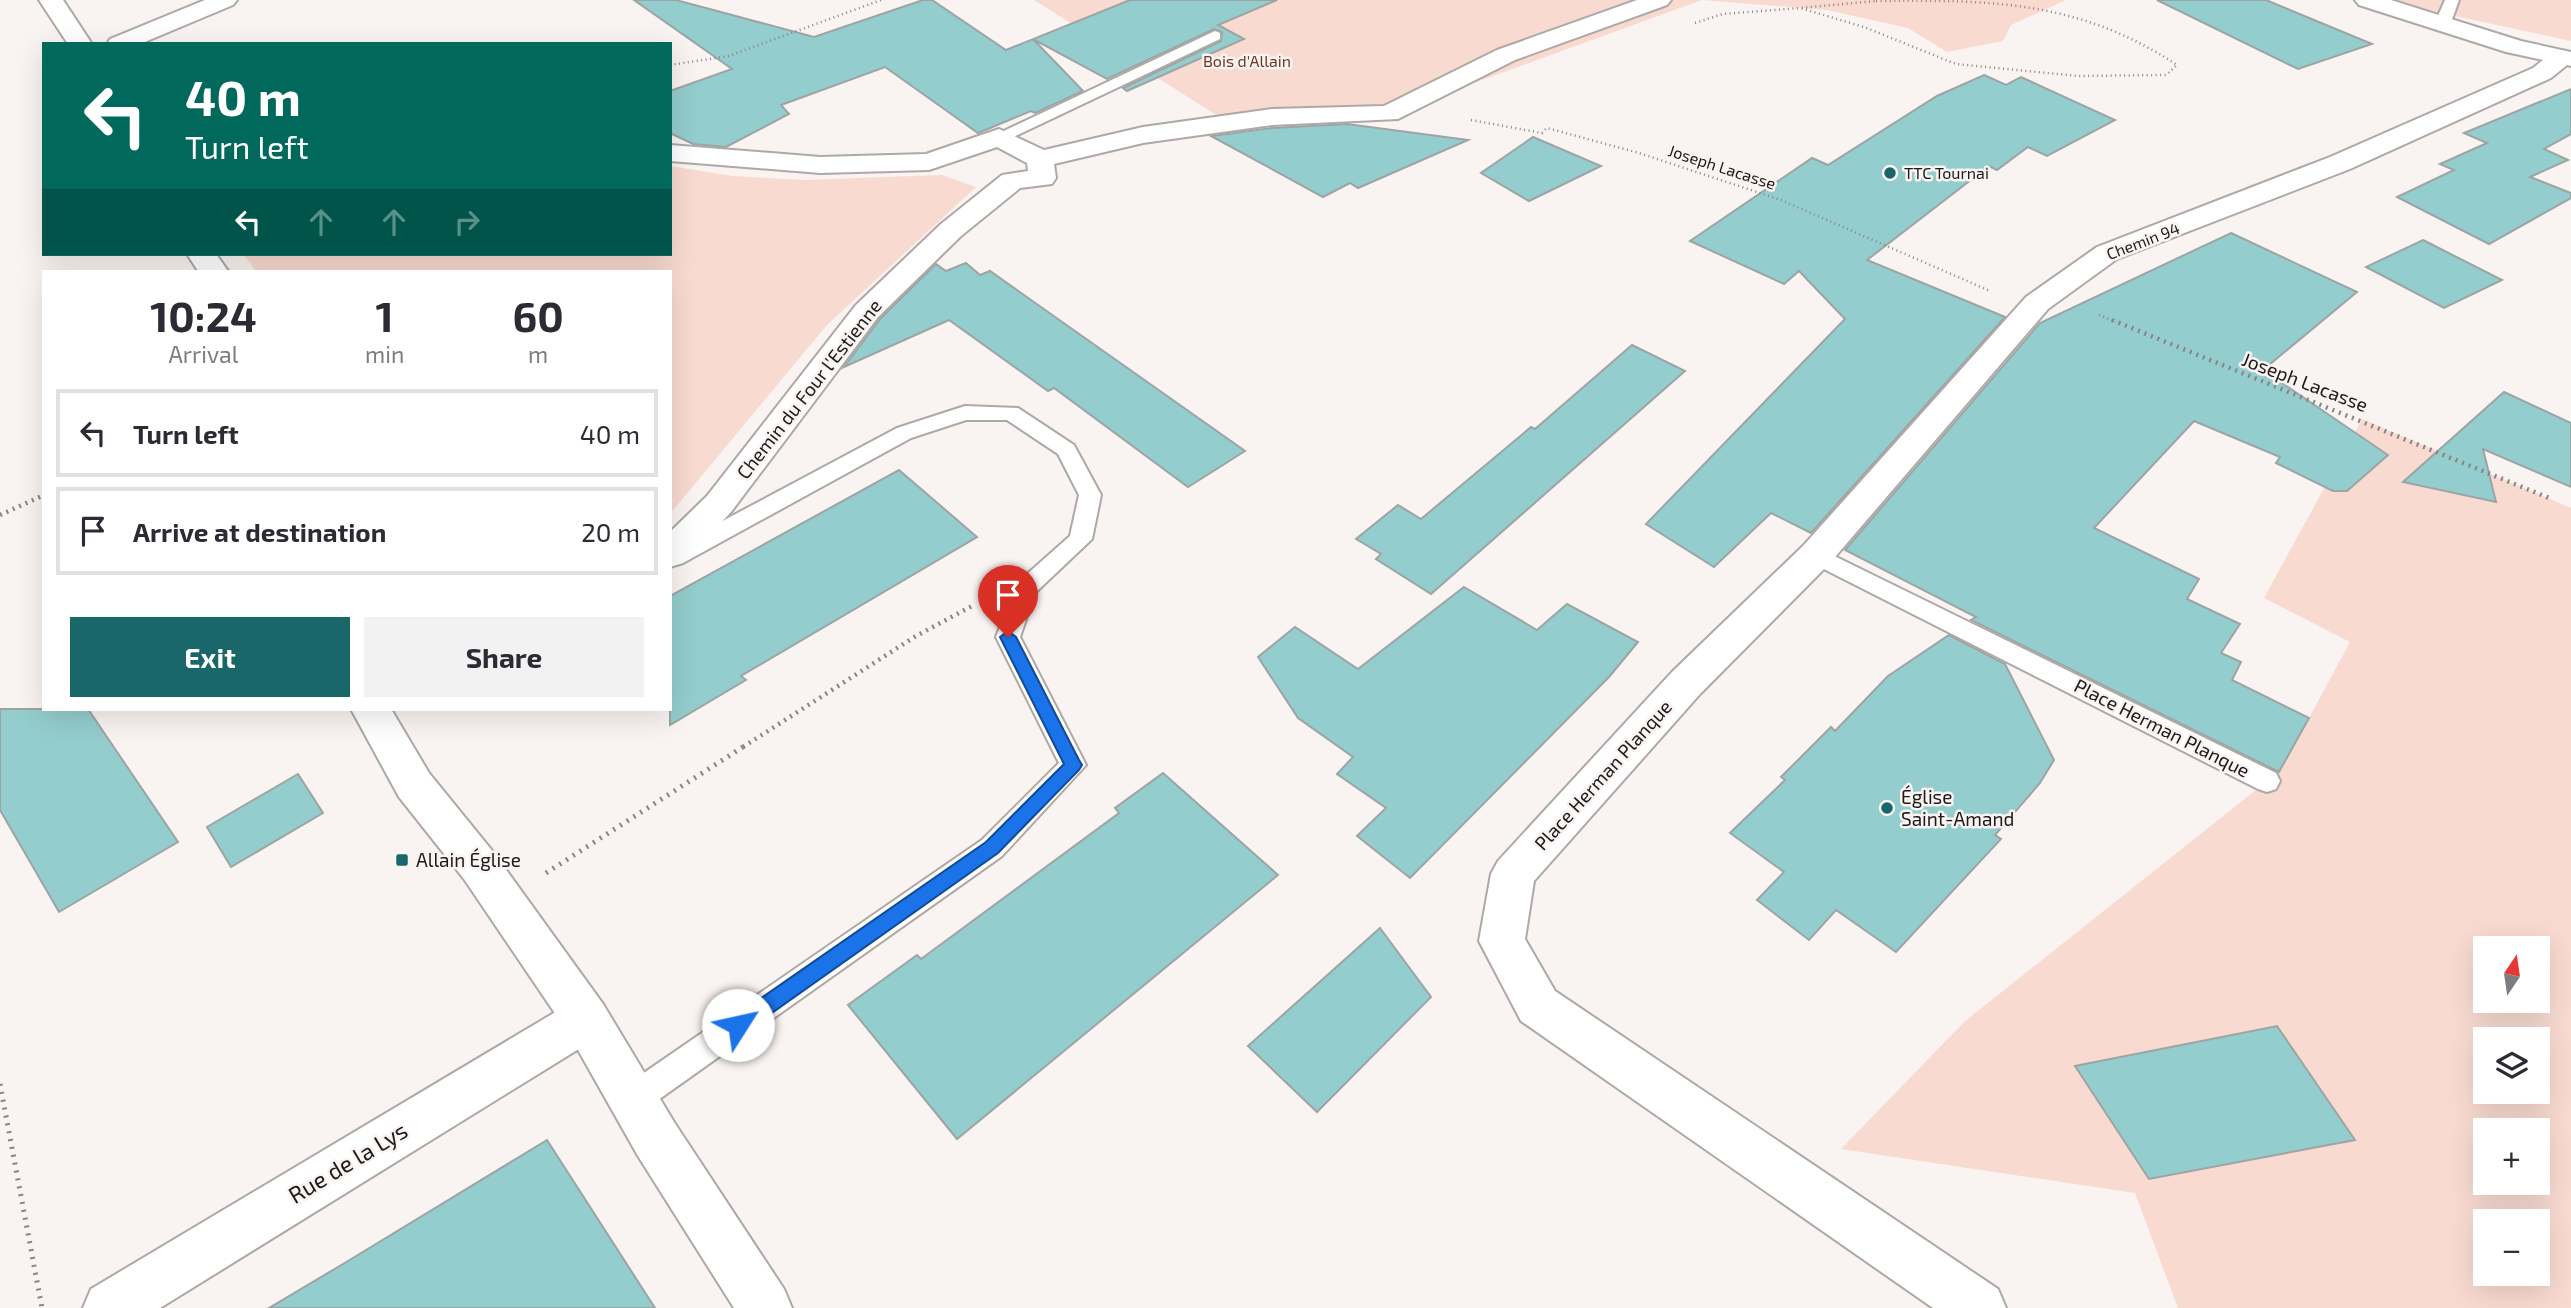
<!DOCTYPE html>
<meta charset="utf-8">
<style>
:root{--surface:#fff;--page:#f2f2f3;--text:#2b2b33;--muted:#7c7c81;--line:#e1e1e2;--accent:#196768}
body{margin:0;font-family:"Exo 2",sans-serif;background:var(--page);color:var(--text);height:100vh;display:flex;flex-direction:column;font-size:26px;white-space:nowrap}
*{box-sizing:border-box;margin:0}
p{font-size:23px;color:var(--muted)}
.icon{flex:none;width:38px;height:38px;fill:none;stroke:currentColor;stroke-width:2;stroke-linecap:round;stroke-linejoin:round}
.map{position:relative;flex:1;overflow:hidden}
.panel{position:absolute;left:42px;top:270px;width:630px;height:441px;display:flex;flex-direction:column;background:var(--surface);border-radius:0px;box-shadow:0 7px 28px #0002}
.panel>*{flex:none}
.top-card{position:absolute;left:42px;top:42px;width:630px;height:214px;border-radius:0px;box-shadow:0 7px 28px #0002;background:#00695c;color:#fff;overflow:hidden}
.needle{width:46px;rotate:13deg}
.controls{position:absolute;left:2473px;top:936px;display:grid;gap:14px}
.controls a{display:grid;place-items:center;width:77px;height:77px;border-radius:0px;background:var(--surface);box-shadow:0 7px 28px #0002;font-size:35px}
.pin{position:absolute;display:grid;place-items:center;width:60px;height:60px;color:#fff;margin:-72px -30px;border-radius:50% 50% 50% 0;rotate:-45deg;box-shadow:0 0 7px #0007}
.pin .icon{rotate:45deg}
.me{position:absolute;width:77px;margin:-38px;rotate:55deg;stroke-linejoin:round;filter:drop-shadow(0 0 5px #0008)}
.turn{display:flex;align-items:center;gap:24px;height:147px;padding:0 28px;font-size:32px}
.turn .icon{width:91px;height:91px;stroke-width:2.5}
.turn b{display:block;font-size:49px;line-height:60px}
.lanes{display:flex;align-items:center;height:66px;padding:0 28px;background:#0003;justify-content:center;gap:35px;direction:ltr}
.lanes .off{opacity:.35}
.eta{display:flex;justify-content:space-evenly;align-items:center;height:119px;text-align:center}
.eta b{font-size:42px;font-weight:700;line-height:49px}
.cta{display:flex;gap:14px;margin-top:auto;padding:14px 28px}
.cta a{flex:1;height:80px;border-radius:0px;background:var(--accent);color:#fff;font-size:28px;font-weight:700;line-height:80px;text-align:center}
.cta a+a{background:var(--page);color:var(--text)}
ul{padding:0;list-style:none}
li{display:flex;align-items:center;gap:21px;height:88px;margin:0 14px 10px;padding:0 14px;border:4px solid var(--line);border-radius:0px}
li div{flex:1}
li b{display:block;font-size:26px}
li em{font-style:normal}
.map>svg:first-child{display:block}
.green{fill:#f8dad0;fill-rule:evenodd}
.building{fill:#94cdcd;stroke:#9da4a4;stroke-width:2}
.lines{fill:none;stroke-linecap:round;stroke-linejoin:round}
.service-casing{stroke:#aea8a6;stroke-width:4}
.minor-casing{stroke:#aea8a6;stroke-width:4}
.secondary-casing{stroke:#aea8a6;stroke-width:4}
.path-far2{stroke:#898584;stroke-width:2.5;stroke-dasharray:1 3.5;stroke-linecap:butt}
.path-far1{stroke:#898584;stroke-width:4.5;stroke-dasharray:2 5;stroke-linecap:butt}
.path{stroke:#898584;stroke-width:5;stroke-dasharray:2 6;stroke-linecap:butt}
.service{fill:#fff;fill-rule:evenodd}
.minor{fill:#fff;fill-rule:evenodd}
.secondary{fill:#fff;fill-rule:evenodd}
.route{fill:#1a73e8;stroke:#114b97;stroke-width:2}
.poi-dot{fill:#196768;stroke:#f9f3f1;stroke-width:2.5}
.labels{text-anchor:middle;stroke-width:5;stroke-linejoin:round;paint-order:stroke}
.far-park-label{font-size:16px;fill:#713722;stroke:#f9f3f1}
.far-street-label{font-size:16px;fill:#1c1a1a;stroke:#f9f3f1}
.far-poi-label{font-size:16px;fill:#1c1a1a;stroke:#f9f3f1;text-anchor:start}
.street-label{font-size:19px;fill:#1c1a1a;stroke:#f9f3f1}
.poi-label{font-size:19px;fill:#1c1a1a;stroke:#f9f3f1;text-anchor:start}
.near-street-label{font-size:23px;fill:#1c1a1a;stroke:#f9f3f1}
</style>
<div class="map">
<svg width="2571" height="1308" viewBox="0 0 2571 1308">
<rect width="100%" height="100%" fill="#f9f3f1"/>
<g class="green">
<path d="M1034,0H2066L2011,25L2003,41L1947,52L1908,28L1827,10L1702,0L1389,114L1229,123Z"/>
<path d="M2390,0H2571V41L2404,5Z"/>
<path d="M670,166L732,176L804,180L942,175L976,187L826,326L670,514V271H256L243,254H670Z"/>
<path d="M2362,419L2571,508V1308H2178L2135,1193L1841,1149L1964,1022L2281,770L2350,642L2264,598ZM2485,948H2538V1001H2485ZM2485,1040H2538V1092H2485ZM2485,1130H2538V1183H2485ZM2485,1222H2538V1274H2485Z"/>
</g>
<g class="building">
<path d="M634,0H676L814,37L923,0H932L1006,50L1130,0H1277L1218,25L1244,39L1127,91L1123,88L1221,41L1222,32L1214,29L1107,79L1033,39L1083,91L1035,113L1031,111L978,133L885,67L781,105L789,114L726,147L693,144L670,133V91L732,69Z"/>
<path d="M2157,0H2266L2372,44L2298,69Z"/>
<path d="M1984,75L2006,85L2021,77L2115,120L2047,156L2028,147L1997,170L1989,166L1867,260L2005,317L1811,533L1771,513L1714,567L1646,524L1845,319L1799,271L1784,284L1690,241L1812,158L1828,165L1937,96Z"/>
<path d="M2571,89V134L2544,149L2568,160L2530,177L2571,193V198L2489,244L2397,197L2454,170L2440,164L2487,143L2464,133Z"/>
<path d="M1347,124L1468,140L1358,188L1350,183L1323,197L1211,136L1272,128Z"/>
<path d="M1533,137L1601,166L1529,201L1481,173Z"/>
<path d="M2231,233L2357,292L2263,370L2388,455L2347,491H2333L2276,463L2280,457L2194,421L2094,528L2199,579L2187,599L2240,624L2221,653L2241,662L2232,680L2309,718L2279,772L1971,620L1976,617L1845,550L2040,323Z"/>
<path d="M2423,240L2502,280L2444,308L2366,267Z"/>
<path d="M966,263L980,275L990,271L1245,451L1188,487L1054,388L1048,391L949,320L844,367L880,319L936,264L946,271Z"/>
<path d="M1632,345L1685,371L1431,594L1376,559L1381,554L1356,539L1398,505L1421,519L1531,427L1535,429Z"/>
<path d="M2504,392L2571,423V487L2483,449L2496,502L2403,482Z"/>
<path d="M899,470L977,537L741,676L746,680L670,725V596Z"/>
<path d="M1464,587L1537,630L1567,604L1638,642L1609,677L1410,878L1357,836L1386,808L1337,774L1353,757L1298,718L1258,657L1295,627L1358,669Z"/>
<path d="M1949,635L2005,664L2054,760L2040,783L1995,835L2001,839L1896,952L1836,910L1809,940L1757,900L1784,872L1730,833L1785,780L1781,777L1831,727L1835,731L1888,676Z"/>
<path d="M0,709H88L178,842L59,912L0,810Z"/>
<path d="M1163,773L1278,875L957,1139L848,1005L917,955L921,959L1119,813L1115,808Z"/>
<path d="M298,774L323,813L231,867L207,827Z"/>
<path d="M1380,928L1431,997L1317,1112L1248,1046Z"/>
<path d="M2277,1026L2355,1140L2149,1179L2075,1066Z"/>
<path d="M547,1140L655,1308H269L343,1264Z"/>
</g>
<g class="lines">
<g class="service-casing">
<g id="service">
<path d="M2445,0H2459L2450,25L2442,30L2434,25Z"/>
<path d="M1215,31L1220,33V39L1005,141L999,142L991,137Z"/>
<path d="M965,406L1018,408L1074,445L1101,495L1092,539L1035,593L1020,637L1086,765L1002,856L644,1110L633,1114L622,1110L617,1099L622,1088L982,840L1059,763L996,637L1017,583L1070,536L1079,495L1058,454L1007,420H966L911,438L683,563L670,564V549L897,428Z"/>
<path d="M1816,547L2276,773L2280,781L2276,789L2267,792L2258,789L1808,561L1804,555L1808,549Z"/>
</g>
</g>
<g class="minor-casing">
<g id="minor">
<path d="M205,0H237L233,5L140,44H107L110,39Z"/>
<path d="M1637,0H1671L1667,5L1515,60L1398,119L1272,125L1143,143L1054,164L1056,178L1052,184L1020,188L961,236L878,317L731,512L683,563L670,567V532L707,496L856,305L941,224L1002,175L1028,171L1027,163L997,147L929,170L820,173L670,161V145L820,157L926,154L999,129L1044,150L1143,127L1272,109L1384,106L1497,50Z"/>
<path d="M2355,0H2391L2521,41L2571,52V66L2567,65L2551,78L2350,169L2117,259L2048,309L1829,564L1700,694L1534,881L1525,939L1555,991L1998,1289L2006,1308H1933L1521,1021L1479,941L1491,874L1498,861L1672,672L1803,546L2026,297L2097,247L2330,157L2533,68L2543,60L2506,52L2359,5Z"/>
<path d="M586,997L603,1004L610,1019L603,1034L160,1308H83L91,1289L569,1004Z"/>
</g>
</g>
<g class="secondary-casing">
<g id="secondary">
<path d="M39,0H63L92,44H68Z"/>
<path d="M187,254H216L228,271H198Z"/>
<path d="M351,709H391L429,773L494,853L603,1004L674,1122L784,1289L792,1308H734L638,1156L569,1034L464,879L399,797Z"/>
</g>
</g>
<g class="path-far2">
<path d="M1876,1C1991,0 2078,0 2177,65L2166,75L2078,76L1956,64L1864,27L1800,8Z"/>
<path d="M1695,23L1723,14L1800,8"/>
<path d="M670,65L729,56L881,0"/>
<path d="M1471,120L1542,133L1547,128L1639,153L1781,200L1990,291"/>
<path d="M2099,315L2116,322"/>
</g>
<g class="path-far1">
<path d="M2112,320L2549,498"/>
<path d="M0,515L44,495"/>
<path d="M743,747L916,636L972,606"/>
</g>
<g class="path">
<path d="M546,873L746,745"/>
<path d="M0,1084L42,1308"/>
</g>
<use href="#service" class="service"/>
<use href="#minor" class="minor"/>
<use href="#secondary" class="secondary"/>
</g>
<path class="route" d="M1008,631L1016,637L1079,760L1082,765L1079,770L998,853L745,1032L738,1034L731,1032L728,1025L731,1019L986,842L1064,764L1000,637Z"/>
<g class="poi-dot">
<circle cx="1890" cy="173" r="7"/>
<circle cx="1887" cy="808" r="7"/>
<rect x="395" y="853" width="14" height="14" rx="3.5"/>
</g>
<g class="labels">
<g class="far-park-label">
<text x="1247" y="67">Bois d'Allain</text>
</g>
<g class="far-street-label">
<text transform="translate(1722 167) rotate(18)" y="6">Joseph Lacasse</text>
<text transform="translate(2143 241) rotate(-21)" y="6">Chemin 94</text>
</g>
<g class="far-poi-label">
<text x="1904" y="179">TTC Tournai</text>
</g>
<g class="street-label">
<text transform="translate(2305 382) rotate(21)" y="7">Joseph Lacasse</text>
<text transform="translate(809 389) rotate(-52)" y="7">Chemin du Four l'Estienne</text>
<text transform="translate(2162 728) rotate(27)" y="7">Place Herman Planque</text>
<text transform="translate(1603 775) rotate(-48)" y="7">Place Herman Planque</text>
</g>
<g class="poi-label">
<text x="1901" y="804">Église<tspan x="1901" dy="22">Saint-Amand</tspan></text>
<text x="416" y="867">Allain Église</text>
</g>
<g class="near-street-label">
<text transform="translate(348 1163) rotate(-31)" y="8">Rue de la Lys</text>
</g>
</g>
</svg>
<div class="controls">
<a><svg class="needle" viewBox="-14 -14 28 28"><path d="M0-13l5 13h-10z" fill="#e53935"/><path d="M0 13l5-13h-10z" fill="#7c7c81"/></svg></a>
<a><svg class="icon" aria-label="layers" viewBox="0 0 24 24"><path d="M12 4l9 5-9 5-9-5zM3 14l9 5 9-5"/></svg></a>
<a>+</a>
<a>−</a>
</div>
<div class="pin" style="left:1008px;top:637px;background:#d93025"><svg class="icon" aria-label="arrive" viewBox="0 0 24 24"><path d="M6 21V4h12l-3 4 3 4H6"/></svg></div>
<svg class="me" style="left:738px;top:1025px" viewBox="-20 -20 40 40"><circle r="19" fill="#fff"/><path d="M0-13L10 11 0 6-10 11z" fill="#1a73e8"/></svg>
<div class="top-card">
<div class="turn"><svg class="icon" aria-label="left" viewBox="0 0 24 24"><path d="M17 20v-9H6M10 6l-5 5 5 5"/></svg><div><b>40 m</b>Turn left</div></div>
<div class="lanes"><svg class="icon" aria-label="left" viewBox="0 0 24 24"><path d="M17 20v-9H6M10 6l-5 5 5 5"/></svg><svg class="icon off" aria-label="ahead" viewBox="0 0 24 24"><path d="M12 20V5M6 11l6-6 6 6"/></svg><svg class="icon off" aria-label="ahead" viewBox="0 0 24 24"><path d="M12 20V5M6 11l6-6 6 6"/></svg><svg class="icon off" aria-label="right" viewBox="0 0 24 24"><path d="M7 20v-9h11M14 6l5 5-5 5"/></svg></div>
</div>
<section class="panel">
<div class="eta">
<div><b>10:24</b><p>Arrival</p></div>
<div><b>1</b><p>min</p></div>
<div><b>60</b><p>m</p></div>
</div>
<ul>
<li><svg class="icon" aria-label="left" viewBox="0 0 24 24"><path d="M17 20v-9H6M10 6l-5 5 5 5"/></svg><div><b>Turn left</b></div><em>40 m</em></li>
<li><svg class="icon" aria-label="arrive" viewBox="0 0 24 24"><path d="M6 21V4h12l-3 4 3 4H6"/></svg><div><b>Arrive at destination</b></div><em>20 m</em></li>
</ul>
<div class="cta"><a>Exit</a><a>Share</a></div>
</section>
</div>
